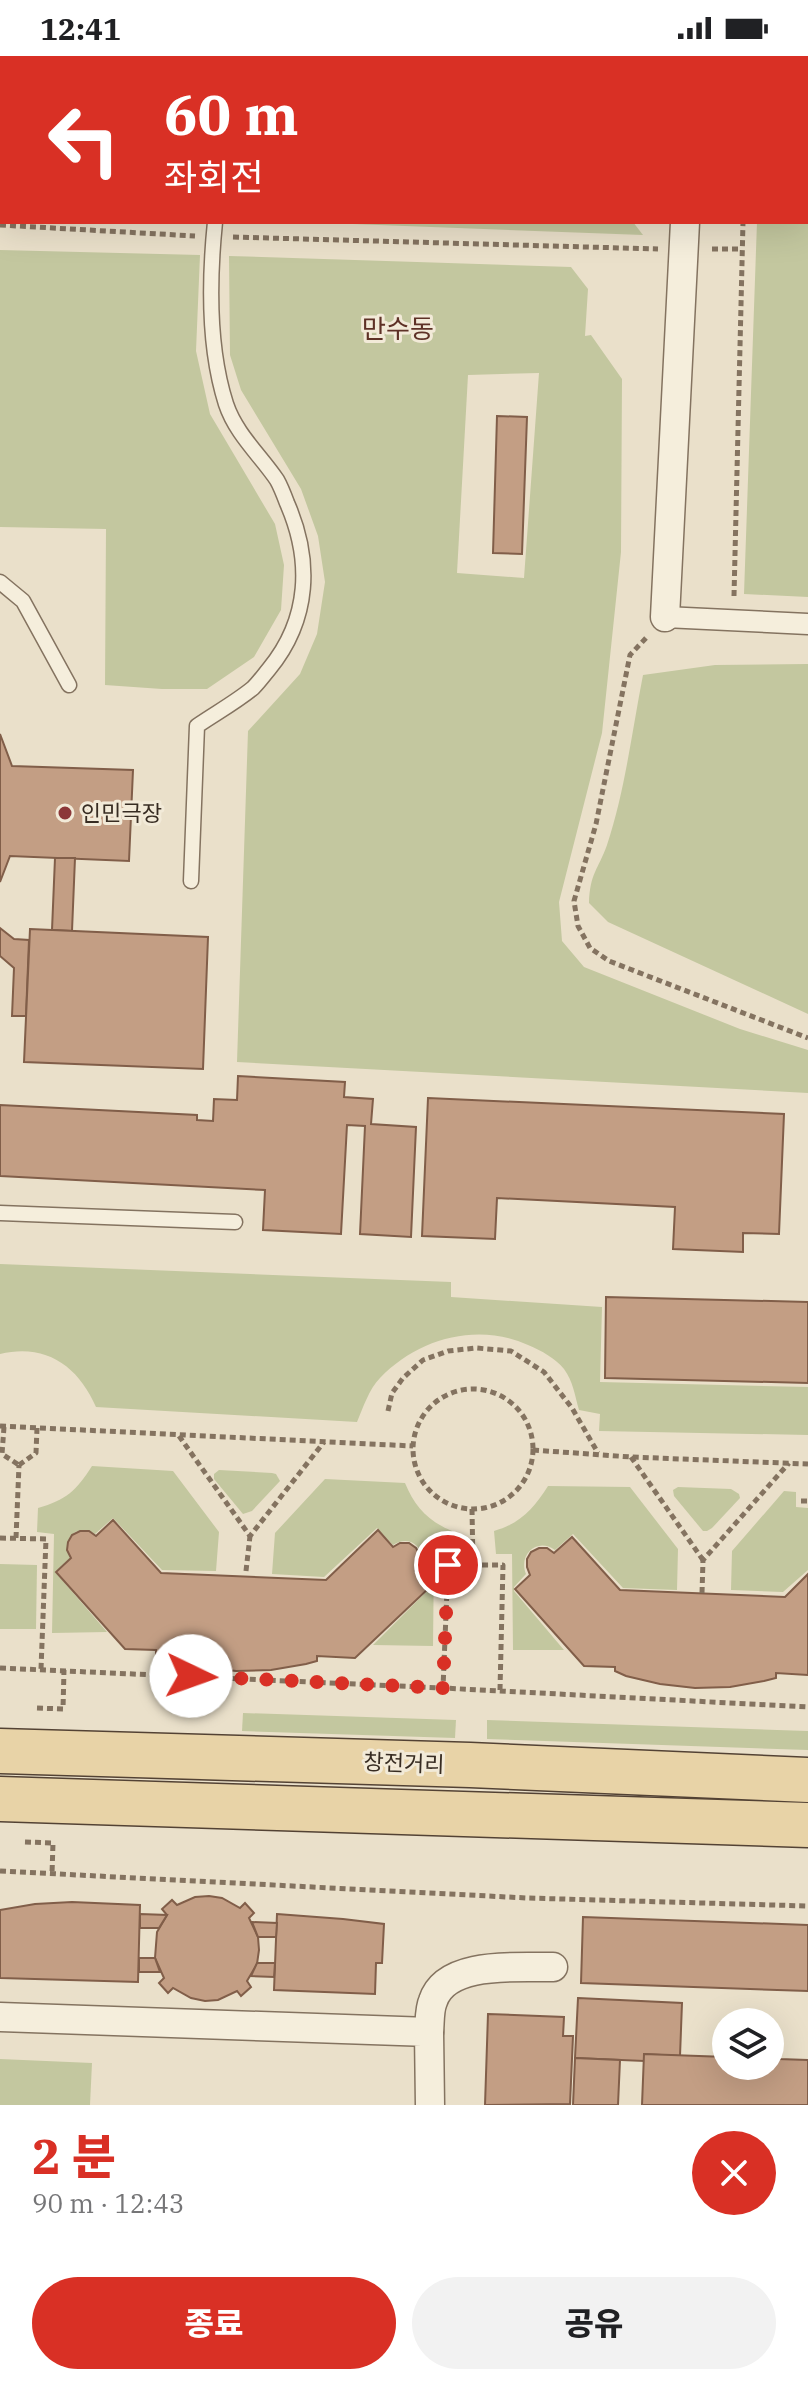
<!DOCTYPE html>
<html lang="ko">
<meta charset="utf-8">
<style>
:root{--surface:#fff;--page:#f2f2f2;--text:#202124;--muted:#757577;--accent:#d93025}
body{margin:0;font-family:"IBM Plex Serif","Noto Sans KR",serif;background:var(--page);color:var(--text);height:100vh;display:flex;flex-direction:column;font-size:30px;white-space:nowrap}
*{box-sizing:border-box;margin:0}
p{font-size:26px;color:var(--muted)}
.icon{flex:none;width:44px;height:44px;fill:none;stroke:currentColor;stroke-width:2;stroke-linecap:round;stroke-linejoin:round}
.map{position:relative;height:2049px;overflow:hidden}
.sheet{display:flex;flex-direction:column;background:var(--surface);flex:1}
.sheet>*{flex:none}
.guide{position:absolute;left:0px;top:0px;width:808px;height:168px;box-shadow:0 8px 32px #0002;background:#d93025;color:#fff;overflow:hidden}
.controls{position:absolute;left:712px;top:1952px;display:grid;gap:16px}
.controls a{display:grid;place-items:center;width:72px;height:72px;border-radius:50%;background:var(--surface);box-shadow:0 8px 32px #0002;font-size:40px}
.pin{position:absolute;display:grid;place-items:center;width:68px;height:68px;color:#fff;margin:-34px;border:4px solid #fff;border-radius:50%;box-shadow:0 2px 8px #0007}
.me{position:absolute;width:88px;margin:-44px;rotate:93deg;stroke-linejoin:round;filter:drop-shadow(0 0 6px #0008)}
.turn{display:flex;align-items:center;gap:28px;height:168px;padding:0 32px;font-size:36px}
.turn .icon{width:104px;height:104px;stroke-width:2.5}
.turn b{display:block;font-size:56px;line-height:68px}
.round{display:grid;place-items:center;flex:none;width:84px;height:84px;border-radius:42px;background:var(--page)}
.overview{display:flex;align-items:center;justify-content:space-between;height:136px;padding:0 32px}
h1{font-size:48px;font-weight:800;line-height:60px;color:var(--accent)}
.action{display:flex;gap:16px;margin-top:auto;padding:16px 32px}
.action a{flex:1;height:92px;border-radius:48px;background:var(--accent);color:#fff;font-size:32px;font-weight:800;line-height:92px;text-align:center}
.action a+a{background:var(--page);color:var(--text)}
.status{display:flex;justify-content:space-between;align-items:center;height:56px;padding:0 40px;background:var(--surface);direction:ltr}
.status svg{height:22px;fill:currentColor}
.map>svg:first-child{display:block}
.green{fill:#c3c79f;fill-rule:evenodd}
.building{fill:#c39e84;stroke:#815e49;stroke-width:2}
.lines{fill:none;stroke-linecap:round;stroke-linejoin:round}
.service-casing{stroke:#847360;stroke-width:17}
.pedestrian-casing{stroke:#847360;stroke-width:23}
.minor-casing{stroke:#847360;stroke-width:31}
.primary-casing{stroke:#534234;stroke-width:47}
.path{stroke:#847360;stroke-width:5;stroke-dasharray:6 4;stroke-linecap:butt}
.service{stroke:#f5eedc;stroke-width:14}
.pedestrian{stroke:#f5eedc;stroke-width:20}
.minor{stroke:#f5eedc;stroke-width:28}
.primary{stroke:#e8d3a7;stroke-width:44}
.route{stroke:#d93025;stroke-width:14;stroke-dasharray:0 25.2}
.poi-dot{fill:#8c3738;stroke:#f2ead8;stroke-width:3}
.labels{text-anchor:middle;stroke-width:6;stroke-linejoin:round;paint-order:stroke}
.poi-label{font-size:22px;fill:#372c22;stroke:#f2ead8;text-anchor:start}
.street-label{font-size:22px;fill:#372c22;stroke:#f2ead8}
.quarter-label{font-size:26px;fill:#5e3126;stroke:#f2ead8}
</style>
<div class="status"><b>12:41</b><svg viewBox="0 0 49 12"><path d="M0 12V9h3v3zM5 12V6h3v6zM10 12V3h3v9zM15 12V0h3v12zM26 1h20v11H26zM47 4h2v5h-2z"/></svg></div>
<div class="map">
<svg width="808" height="2049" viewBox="0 0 808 2049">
<rect width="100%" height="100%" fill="#eae0ca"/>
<g class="green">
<rect x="230" y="0" width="424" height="2"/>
<path d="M806,103H808V541L744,538L757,166H806Z"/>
<path d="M300,166H633L643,179Z"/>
<path d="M0,194L200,199L196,295L210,358L275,468L284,509L281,554L254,601L207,633H162L105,629L106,473L0,471Z"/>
<path d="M229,200L571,211L588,233L585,280L591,279L622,323L621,496L602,677L559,846L562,885L584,911L740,973L808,994V1037L237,1006L248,675L300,618L317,578L325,526L318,480L301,433L241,334L230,299ZM539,317L524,522L457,517L468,319Z"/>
<path d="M808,608V958L608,866L589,847C590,817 598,814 607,789C625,735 632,675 643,619L715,609Z"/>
<path d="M0,1208L451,1226V1241L602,1251L600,1326L808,1331V1379L599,1375L600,1358L579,1354C575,1340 573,1325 564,1313C555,1302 542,1295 528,1289C478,1266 418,1282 380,1322C369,1333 363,1352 357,1366L96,1351C78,1310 46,1287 0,1298Z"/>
<path d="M92,1410L173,1415L219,1476L216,1515L162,1514L113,1462L95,1478C77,1466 61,1483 70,1502L55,1516L107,1576L52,1577L54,1478L37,1476L38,1452C66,1444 76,1435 92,1410Z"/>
<path d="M219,1414L272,1417L276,1418L280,1425L252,1455L243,1458L214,1423V1418Z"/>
<path d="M325,1423L405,1427C415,1451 428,1465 452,1475V1498L434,1499L433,1590L373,1589L431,1531L417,1515C431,1497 412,1476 393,1489L377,1472L324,1521L272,1518L275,1477Z"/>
<path d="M548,1430L630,1431L678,1493L677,1534L623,1532L573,1478L555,1494C537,1481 518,1499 526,1518L514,1531V1535L564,1594H513L512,1498H496L494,1475C520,1468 534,1452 548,1430Z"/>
<path d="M678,1431L731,1433L739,1438L740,1442L712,1472L707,1475H703L674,1440L673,1434Z"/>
<path d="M784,1435L796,1436V1451L808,1452V1514L783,1536L731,1534L732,1495Z"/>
<path d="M0,1508L37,1509L36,1573H0Z"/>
<path d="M243,1657L456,1664L455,1682L242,1675Z"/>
<path d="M487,1664L808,1675V1694L487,1683Z"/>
<path d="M0,2003L92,2007L90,2049H0Z"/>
</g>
<g class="building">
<path d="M497,360L527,361L522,498L493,497Z"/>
<path d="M0,678L12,710L133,714L129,805L10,800L0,826Z"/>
<path d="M55,802H75L72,875L52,874Z"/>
<path d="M0,872L14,883L29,884L26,960H12L14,912L0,900Z"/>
<path d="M30,873L208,881L203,1013L24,1006Z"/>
<path d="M238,1020L345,1026L344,1041L373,1043L371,1068L416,1071L411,1181L360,1178L365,1070L347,1069L341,1178L263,1174L265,1134L0,1120V1049L197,1059V1064L213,1065L214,1043L237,1044Z"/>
<path d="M428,1042L784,1058L779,1178L743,1177V1196L673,1193L675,1151L497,1142L495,1183L422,1180Z"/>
<path d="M606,1241L808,1246V1327L605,1322Z"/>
<path d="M113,1464L161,1517L326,1524L378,1474L393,1491L400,1487H409L416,1492L420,1499V1508L415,1515L430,1531L355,1602L317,1600V1605L306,1608L271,1614L236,1615L201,1611L167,1603L156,1598V1594L125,1593L56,1516L71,1502L67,1494L68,1486L72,1479L80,1475H89L96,1480Z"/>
<path d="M572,1481L620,1534L785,1541L808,1518V1619L776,1617V1622L764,1625L730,1631L695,1632L660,1628L626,1620L615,1615V1611L584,1610L515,1533L530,1519L527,1511V1503L531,1496L539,1492H547L554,1497Z"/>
<path d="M209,1840L222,1842L240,1852L245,1847L254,1857L249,1862L258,1881L259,1894L257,1908L247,1925L251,1931L241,1940L237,1935L218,1944L205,1945L191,1942L173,1932L168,1937L159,1927L164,1922L155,1902L157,1876L167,1859L162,1853L172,1844L177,1849L195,1841Z"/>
<path d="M72,1846L140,1849L138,1926L0,1922V1854L35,1848Z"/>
<path d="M140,1858L167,1859L159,1872H140Z"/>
<path d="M277,1858L343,1863L384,1868L382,1907H376L375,1938L274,1934Z"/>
<path d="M583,1861L808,1869V1935L581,1927Z"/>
<path d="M252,1866L277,1867L276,1881H258Z"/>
<path d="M139,1902H155L160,1916H139Z"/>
<path d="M257,1907H275L274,1921L251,1920Z"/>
<path d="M578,1942L682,1947L680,2000L644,1998V2005L575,2002Z"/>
<path d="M488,1958L564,1961L563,1980H573L570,2048L485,2049Z"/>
<path d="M770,1988H780L779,2003L808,2004V2049H642L644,1998L726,2001V2010H770Z"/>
<path d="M575,2002L620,2004L618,2049H573Z"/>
</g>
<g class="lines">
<g class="service-casing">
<g id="service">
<path d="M149,2V0"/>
<path d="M0,526L23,545L69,629"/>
<path d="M191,825L197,670C216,657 236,646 253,632C259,626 264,619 269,613C310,563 312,504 287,447C284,439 281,431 277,424C260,399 236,378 226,348C208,292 209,225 215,166"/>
<path d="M0,1157L235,1166"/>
</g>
</g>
<g class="pedestrian-casing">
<path id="pedestrian" d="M665,561L808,568"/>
</g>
<g class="minor-casing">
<g id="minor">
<path d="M690,2V0"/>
<path d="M0,102H2"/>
<path d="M665,561L685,166"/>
<path d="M0,1961L429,1976L430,2049"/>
<path d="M429,1976C430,1967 429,1954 433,1945C446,1904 519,1912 553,1911"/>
</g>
</g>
<g class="primary-casing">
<g id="primary">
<path d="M0,1695L470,1709L808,1724"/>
<path d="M0,1743L808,1769"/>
</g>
</g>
<g class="path">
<path d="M748,2V0"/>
<path d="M806,27H808"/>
<path d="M0,169L195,180"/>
<path d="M233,181L658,193"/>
<path d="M712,193H742"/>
<path d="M734,540L743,166"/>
<path d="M646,582L630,599L596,768L574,845L578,870L590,892L609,905L808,982"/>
<circle cx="473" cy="1393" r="60"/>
<path d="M388,1355L392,1337L403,1322L423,1304L448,1295L476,1292L511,1295L544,1316L572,1352L598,1397"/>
<path d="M0,1370L413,1390"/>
<path d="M4,1371L2,1398L19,1409"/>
<path d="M179,1380L250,1480L324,1386"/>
<path d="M533,1394L631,1401L808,1408"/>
<path d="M631,1401L703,1504"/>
<path d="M19,1409L36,1397L37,1372"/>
<path d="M801,1445H808"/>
<path d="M472,1453L473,1509"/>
<path d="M0,1482L46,1483L41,1613"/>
<path d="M16,1482L19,1409"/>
<path d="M246,1515L250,1480"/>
<path d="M702,1537L703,1504L789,1407"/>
<path d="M0,1612L443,1632"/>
<path d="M500,1634L503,1509H448L443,1632L808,1651"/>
<path d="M37,1652L63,1653L64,1614"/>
<path d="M25,1786L53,1787L52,1818"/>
<path d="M0,1815L527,1842L808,1850"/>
</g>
<use href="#service" class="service"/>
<use href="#pedestrian" class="pedestrian"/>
<use href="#minor" class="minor"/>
<use href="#primary" class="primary"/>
</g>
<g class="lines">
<path class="route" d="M191,1620L443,1632L448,1509"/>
</g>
<circle class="poi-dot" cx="65" cy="757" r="8"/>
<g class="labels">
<g class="poi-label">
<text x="81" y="765">인민극장</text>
</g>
<g class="street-label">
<text transform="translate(404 1707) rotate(2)" y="8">창전거리</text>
</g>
<g class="quarter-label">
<text x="398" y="282">만수동</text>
</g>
</g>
</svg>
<div class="controls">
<a><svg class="icon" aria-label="layers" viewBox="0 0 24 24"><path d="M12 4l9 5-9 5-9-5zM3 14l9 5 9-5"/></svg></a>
</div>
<div class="pin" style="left:448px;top:1509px;background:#d93025"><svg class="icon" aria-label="arrive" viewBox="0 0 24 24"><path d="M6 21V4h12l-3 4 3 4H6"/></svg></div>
<svg class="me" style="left:191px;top:1620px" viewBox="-20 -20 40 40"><circle r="19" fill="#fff"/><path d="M0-13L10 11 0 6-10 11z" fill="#d93025"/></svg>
<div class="guide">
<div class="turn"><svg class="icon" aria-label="left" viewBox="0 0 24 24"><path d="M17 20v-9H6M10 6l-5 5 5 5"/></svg><div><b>60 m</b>좌회전</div></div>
</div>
</div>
<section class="sheet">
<div class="overview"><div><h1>2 분</h1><p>90 m · 12:43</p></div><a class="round" style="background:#d93025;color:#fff"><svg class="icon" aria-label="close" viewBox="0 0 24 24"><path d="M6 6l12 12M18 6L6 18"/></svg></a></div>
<div class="action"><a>종료</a><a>공유</a></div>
</section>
